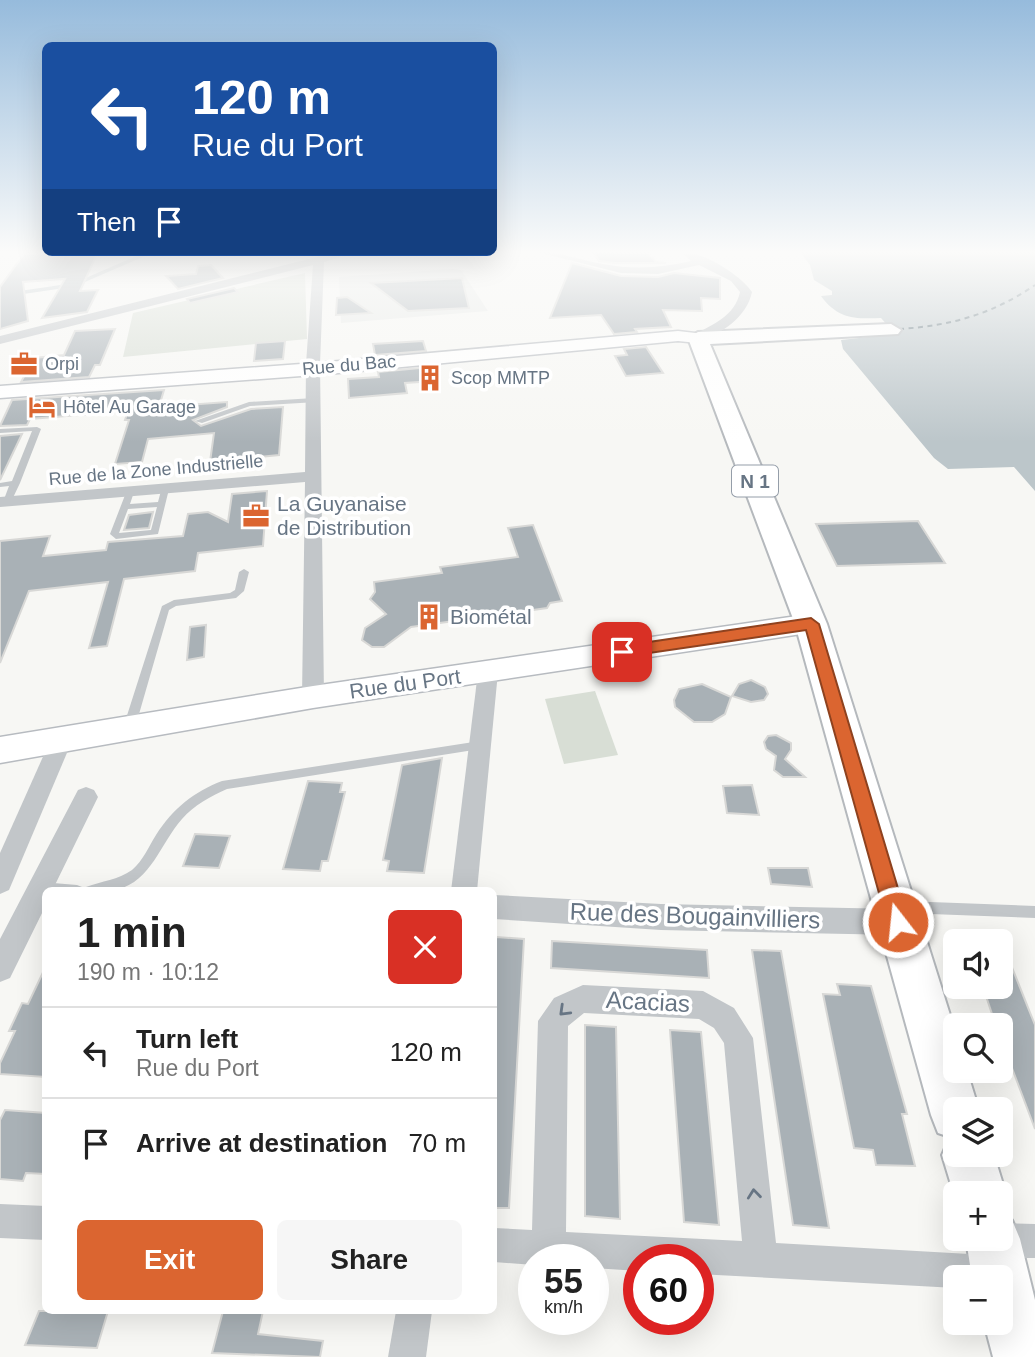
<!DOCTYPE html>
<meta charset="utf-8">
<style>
:root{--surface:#fff;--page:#f6f6f6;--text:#222;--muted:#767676;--line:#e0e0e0;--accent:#db6530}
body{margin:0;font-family:Helvetica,sans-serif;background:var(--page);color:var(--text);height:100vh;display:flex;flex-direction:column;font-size:26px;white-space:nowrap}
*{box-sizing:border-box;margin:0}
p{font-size:23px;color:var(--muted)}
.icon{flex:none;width:38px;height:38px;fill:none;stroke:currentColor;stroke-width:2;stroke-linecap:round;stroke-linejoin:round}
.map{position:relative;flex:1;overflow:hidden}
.drawer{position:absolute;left:42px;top:887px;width:455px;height:427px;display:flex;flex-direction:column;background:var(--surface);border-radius:10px;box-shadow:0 7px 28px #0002}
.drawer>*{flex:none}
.top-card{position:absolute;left:42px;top:42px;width:455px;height:214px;border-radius:10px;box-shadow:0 7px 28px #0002;background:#1a4fa0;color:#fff;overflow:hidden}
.fabs{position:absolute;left:943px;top:929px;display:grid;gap:14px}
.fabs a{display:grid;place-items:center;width:70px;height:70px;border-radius:10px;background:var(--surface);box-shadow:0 7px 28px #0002;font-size:35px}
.speed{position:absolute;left:518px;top:1244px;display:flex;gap:14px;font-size:35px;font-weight:700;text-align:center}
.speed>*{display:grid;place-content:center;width:91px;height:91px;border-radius:50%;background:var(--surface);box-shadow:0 7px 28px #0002;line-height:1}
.speed small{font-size:18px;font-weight:400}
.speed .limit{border:10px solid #d22;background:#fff;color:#111}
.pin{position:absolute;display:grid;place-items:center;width:60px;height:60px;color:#fff;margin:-30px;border-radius:14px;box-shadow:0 4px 10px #0006}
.me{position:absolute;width:77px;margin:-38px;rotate:344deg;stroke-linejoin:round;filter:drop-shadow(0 0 5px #0008)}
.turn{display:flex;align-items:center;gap:24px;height:147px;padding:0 35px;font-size:32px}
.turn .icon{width:91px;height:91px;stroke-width:2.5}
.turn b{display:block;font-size:49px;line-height:60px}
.then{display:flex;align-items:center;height:66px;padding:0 35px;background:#0003;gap:14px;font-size:26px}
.round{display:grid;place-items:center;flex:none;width:74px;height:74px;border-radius:10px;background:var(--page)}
.overview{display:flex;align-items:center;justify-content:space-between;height:119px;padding:0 35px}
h1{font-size:42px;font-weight:700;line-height:52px}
.button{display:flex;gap:14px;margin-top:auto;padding:14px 35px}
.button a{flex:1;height:80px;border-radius:10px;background:var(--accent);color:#fff;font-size:28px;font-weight:700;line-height:80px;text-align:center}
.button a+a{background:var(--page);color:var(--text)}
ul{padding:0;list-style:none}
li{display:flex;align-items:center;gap:21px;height:91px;padding:0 35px;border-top:2px solid var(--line)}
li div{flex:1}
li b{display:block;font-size:26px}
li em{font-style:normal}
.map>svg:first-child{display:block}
.built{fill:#e7e9e7}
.green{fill:#d8ded5}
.water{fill:#bcc6ca}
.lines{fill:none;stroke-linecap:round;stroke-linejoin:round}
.stream{stroke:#bcc6ca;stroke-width:3.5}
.ferry{stroke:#63767f;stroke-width:2;stroke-dasharray:5 4.5;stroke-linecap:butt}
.building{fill:#a9b1b6;stroke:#d8d8d6;stroke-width:2}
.secondary-casing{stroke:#b7bbc0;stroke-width:3}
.primary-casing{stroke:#b5b9bd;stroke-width:4}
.lane{fill:#c2c6c9;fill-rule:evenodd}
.street{fill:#c2c6c9;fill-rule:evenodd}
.secondary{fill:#fff;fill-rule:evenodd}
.primary{fill:#fff;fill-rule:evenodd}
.oneway{stroke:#677584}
.route{fill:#db6530;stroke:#8e421f;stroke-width:2}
.labels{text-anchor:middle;stroke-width:7;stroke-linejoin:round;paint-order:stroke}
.far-poi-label{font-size:18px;fill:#677584;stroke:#fff;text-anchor:start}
.far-street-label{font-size:18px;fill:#677584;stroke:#fff}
.shield{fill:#fff;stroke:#959ea9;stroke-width:2}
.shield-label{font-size:19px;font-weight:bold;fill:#677584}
.poi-label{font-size:21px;fill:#677584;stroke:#fff;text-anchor:start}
.street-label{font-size:21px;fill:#677584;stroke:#fff}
.near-street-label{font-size:24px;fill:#677584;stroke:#fff}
</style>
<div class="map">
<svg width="1035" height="1357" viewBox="0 0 1035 1357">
<rect width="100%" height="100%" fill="#f7f7f4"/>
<path class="built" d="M453,269L461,270L488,311L341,323L339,277Z"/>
<g class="green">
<path d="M305,273L307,339L123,357L133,313Z"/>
<path d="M595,691L618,755L564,764L545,699Z"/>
</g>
<path class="water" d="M800,252H1035V491L1014,467L948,469L934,458L843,349L841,340L895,334L881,318C854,319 838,319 821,296L832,295V291L814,280L810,265Z"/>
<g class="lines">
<g class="stream">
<path d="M76,284L150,252"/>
<path d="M18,293L66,286"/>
</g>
<path class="ferry" d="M899,329C950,326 993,314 1035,285"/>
</g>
<g class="building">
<path d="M98,252L80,291L98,290L87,312L42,318L65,279L23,282L28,321L0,329V287L24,254Z"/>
<path d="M593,252L648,253L656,262L666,263H615L599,261Z"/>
<path d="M572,263L621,276L658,277L674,273L720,278V299L701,298L702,311L663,310L671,327L635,329L637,332L614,334L601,315L550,318Z"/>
<path d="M211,265L223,278L178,289L166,276L196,274L198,266Z"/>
<path d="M462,278L469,308L408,311L371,283Z"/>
<path d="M234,288L238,292L190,303L187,299Z"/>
<path d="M347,297L371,313L336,315L337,298Z"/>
<path d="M115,329L100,365H95L89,377L21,382L34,358L64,355L75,331Z"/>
<path d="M285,341L283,359L254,361L256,343Z"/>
<path d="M423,341L426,351L375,355L373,344Z"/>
<path d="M646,347L663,373L626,376L615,356L627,355L624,349Z"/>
<path d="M430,367L434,381L405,383L407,393L349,398L348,379L379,377L378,372Z"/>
<path d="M164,390L159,407L227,402V407L193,420L201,426L251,409L283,407L279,455L210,462L214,433L148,439L142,462L115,464L129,420H125L128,411L30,419L27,425L0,426L12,400Z"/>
<path d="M22,434L0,480V436Z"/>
<path d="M267,491L263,546L198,553L195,571L124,579L107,646L89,648L108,582L29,591L0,663V541L50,536L43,556L106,550L108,542L183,536L188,514L208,512L228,522L232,494Z"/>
<path d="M153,512L149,528L124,530L129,515Z"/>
<path d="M918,521L945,563L837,566L816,524Z"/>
<path d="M533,525L562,601L550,603L547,608L411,627L384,647H372L362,640L365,628L386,614L370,599L375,592L374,582L442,573L440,567L518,557L508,528Z"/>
<path d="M206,625L204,657L187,660L190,627Z"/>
<path d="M751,680L765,687L768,694L764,700L751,702L732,696L739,684Z"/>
<path d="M702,684L731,697L725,714L712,722H694L675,707L674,700L679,689Z"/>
<path d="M776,735L791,743V750L785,759L805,777H783L774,770L776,756L766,749L764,742L768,736Z"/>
<path d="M442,758L424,873L387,871L389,861L383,860L402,765Z"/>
<path d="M308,781L342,783L340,792H345L328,861H322L320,871L283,869Z"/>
<path d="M752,785L759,815L727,813L723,786Z"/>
<path d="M195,834L230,836L219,868L183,866Z"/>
<path d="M768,868H808L812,887L771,884Z"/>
<path d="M496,937L524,939L509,1208H494Z"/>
<path d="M1001,940L1035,1025V1129L1001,1039V1026H996L983,987H1001Z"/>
<path d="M552,941L707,950L709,978L551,968Z"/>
<path d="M752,950L781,951L829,1228L793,1225Z"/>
<path d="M46,966V1077L0,1074V1063L15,1031H9L22,1003L28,1004Z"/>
<path d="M837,984L871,986L907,1114H902L915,1166L876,1165L873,1150L854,1148L823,994L840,995Z"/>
<path d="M585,1025L616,1027L620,1219L585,1216Z"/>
<path d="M670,1030L701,1032L719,1225L684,1222Z"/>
<path d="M5,1110L46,1113V1174L26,1173L23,1181L0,1179V1120Z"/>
<path d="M39,1311H108L97,1348L25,1345Z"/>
<path d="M223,1311H263L258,1334L323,1341L320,1357L212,1353Z"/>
</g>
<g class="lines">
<g class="secondary-casing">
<g id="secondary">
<path d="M678,331L704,334L707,338L698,343L678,341L328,374L0,398V386L328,362Z"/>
<path d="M811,614L821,617L825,624L821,631L313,708L0,763V737L313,686Z"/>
</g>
</g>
<g class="primary-casing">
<g id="primary">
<path d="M891,324L901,330L898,334L710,344L827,624L956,1034V1071H967L979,1110H956V1155H994L1006,1194L1001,1205V1194H956V1201L942,1155L950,1137L938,1133L931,1115L795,624L688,338L698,332Z"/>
<path d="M1001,1215L1012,1220L1020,1239L1035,1300V1357H993L984,1323H1001V1278H972L966,1239H1001Z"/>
</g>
</g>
<g class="lane">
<path d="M314,398L318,400L317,402L250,406L202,423L195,421L249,402Z"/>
<path d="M37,427L41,429L20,483L10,504H4L3,502L9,486L0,487V483L12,481L32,431L0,433V429Z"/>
<path d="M162,487H168L169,489L158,534L116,539L110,534L127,490H130L134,492L130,504L158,502ZM157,507L151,530L119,533L128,509Z"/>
<path d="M244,569L249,572L244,591L236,598L176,606L169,610L135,728L133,731H125L123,728L162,606L174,600L230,593L235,590L239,572Z"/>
<path d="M480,741L484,742L486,745L484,748L480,749L227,789C211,796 194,805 182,819C160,844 152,880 117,890C107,893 95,891 85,891L86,887C102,881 118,880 132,870C143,861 149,846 156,835C173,808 194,792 222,781Z"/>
<path d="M41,882L77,885L82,887L83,891H46V894L36,892L34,888L36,884Z"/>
<path d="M903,901L1035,906V918L903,913L898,911L896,907L898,903Z"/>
</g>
<g class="street">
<path d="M337,252H356L324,262L320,364L324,697L321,703H305L302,697L305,482L0,507V497L305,472L306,364L313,265L0,344V336Z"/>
<path d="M537,252C560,252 580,260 603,264C633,270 662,268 691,261L684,254C700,249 742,276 752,292C747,317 721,334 698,342L694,341V335C713,324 735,316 740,292L731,281L699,265L658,274L621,273Z"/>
<path d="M488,664L495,667L498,672L477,891H451L478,672L481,667Z"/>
<path d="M61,732L69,735L72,741L9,890L0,894V853L50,741L53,735Z"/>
<path d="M86,787L94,790L98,797L52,891H46V905L10,978L0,982V939L78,790Z"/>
<path d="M494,895L661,904L898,909L908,913L911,922L908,931L898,935L661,930L494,919Z"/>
<path d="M583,985L703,991L734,1008L753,1038L776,1243L987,1255L981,1252L976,1239H1001V1223L1035,1224V1258H1004L1011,1260L1016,1273L1011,1286L1001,1289V1278H956V1288L698,1274V1260H639V1271L593,1268V1260H534V1265L494,1262V1228L532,1230L538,1021L554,998ZM584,1013L699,1019L714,1028L724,1043L742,1241L566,1232L568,1026Z"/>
<path d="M0,1204L46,1206V1240L0,1238Z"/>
<path d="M396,1311H432L426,1357H388Z"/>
</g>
<use href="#secondary" class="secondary"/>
<use href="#primary" class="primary"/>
</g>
<defs><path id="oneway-chevron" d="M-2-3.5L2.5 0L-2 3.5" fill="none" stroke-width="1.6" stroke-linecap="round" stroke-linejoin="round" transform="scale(1.75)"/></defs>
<g class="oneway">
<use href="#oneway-chevron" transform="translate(564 1011) rotate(136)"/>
<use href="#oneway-chevron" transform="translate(754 1194) rotate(-96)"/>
</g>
<linearGradient id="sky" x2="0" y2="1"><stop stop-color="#96bbdc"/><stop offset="0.57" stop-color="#fbfbfa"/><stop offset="1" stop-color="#fbfbfa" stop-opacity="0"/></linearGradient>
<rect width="1035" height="442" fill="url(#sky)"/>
<path class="route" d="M811,618L819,624L908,922L905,929L898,931L890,929L887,922L806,630L622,657L615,652L622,646Z"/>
<defs>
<g id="office-bare" transform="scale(2.1)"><path d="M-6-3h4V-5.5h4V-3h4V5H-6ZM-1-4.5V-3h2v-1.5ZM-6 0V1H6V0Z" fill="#db6530" stroke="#fff" stroke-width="2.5" paint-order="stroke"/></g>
<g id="building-bare" transform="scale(2.1)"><path d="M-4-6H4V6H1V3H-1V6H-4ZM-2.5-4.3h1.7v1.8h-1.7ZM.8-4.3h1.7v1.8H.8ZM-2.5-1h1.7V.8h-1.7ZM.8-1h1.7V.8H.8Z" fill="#db6530" stroke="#fff" stroke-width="2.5" paint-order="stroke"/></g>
<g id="hotel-bare" transform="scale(2.1)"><path d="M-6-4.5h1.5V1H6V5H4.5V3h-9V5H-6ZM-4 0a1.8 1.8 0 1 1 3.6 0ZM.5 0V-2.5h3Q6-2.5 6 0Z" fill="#db6530" stroke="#fff" stroke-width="2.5" paint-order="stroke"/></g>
</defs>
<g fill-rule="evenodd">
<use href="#office-bare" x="24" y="364"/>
<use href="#building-bare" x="430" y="378"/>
<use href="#hotel-bare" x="42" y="407"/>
<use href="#office-bare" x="256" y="516"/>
<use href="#building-bare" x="429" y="617"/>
</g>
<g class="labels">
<g class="far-poi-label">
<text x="45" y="370">Orpi</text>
<text x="451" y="384">Scop MMTP</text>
<text x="63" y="413">Hôtel Au Garage</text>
</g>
<g class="far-street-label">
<text transform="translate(349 365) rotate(-5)" y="6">Rue du Bac</text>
<text transform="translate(156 470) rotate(-5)" y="6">Rue de la Zone Industrielle</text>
</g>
<rect class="shield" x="732" y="465.5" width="46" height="31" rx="5"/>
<g class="shield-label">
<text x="755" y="488">N 1</text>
</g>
<g class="poi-label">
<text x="277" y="511">La Guyanaise<tspan x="277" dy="24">de Distribution</tspan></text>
<text x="450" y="624">Biométal</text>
</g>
<g class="street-label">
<text transform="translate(405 684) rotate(-8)" y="7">Rue du Port</text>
</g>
<g class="near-street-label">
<text transform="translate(695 916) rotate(2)" y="8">Rue des Bougainvilliers</text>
<text transform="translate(648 1002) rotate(3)" y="8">Acacias</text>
</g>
</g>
</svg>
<div class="fabs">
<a><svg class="icon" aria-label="sound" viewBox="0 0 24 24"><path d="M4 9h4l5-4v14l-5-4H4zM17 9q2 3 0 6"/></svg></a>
<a><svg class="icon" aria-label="search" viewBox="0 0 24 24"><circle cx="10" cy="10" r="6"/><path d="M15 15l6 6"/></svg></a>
<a><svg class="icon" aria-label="layers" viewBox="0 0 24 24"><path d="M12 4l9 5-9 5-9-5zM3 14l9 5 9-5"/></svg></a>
<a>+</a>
<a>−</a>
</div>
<div class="speed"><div>55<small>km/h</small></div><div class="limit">60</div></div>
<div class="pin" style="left:622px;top:652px;background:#d93025"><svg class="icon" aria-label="arrive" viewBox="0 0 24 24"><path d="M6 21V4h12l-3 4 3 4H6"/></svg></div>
<svg class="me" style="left:898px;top:922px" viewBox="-20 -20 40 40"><circle r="17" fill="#db6530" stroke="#fff" stroke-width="3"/><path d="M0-11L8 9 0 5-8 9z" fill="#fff"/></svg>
<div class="top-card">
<div class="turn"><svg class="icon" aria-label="left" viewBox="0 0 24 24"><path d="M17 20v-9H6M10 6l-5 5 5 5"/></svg><div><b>120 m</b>Rue du Port</div></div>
<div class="then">Then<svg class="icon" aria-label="arrive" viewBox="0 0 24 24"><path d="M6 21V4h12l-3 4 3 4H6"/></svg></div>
</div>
<section class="drawer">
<div class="overview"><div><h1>1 min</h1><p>190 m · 10:12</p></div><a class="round" style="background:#d93025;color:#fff"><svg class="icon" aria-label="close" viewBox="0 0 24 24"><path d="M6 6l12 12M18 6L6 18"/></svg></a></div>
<ul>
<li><svg class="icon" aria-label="left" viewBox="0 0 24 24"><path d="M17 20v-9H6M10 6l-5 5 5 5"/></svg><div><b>Turn left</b><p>Rue du Port</p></div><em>120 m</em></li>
<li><svg class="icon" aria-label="arrive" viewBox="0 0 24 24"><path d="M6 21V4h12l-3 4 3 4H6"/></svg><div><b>Arrive at destination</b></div><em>70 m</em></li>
</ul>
<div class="button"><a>Exit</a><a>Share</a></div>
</section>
</div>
